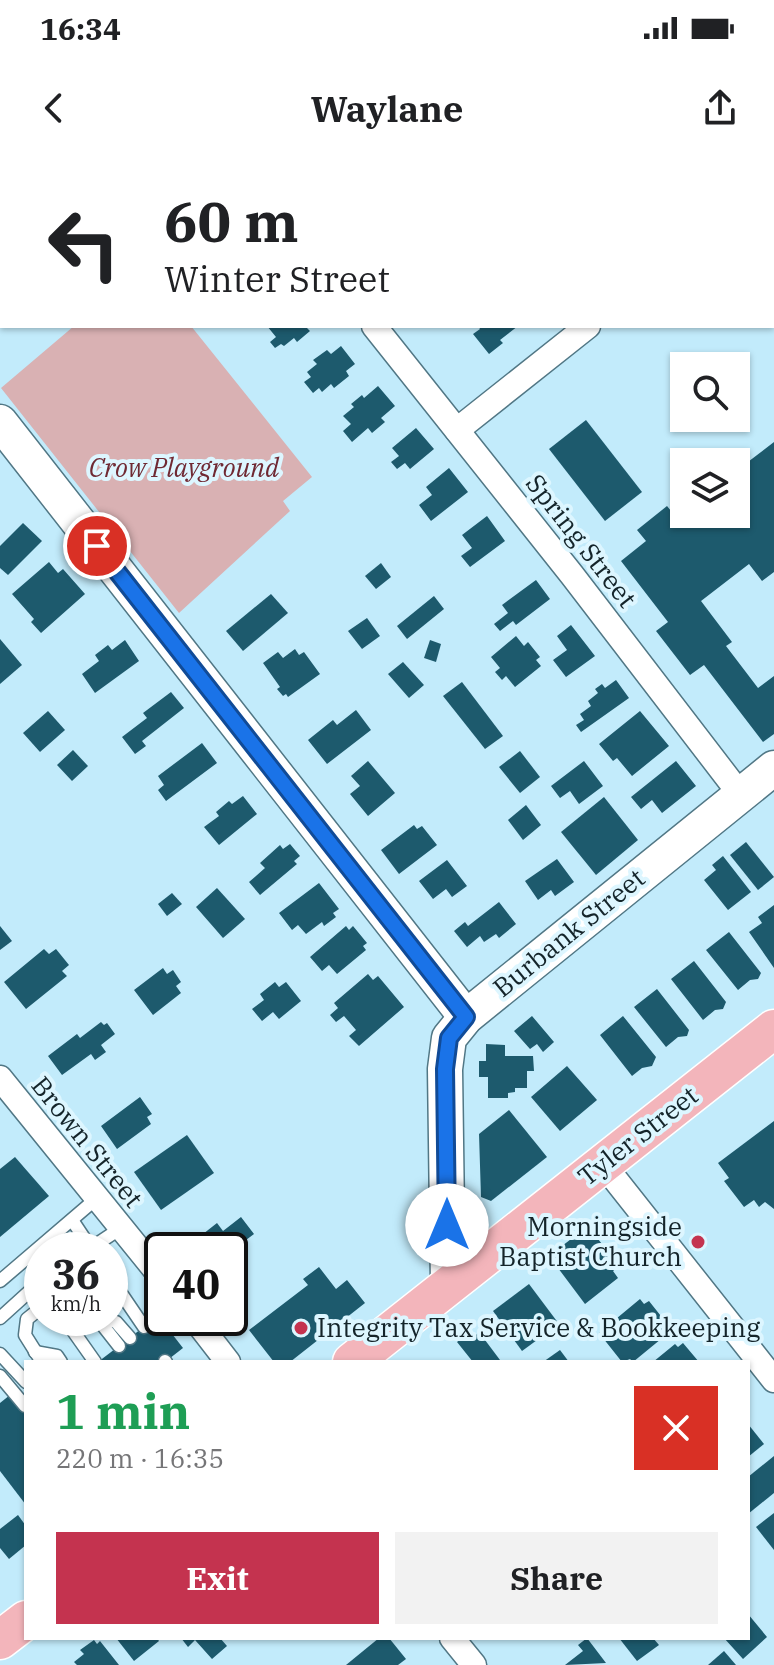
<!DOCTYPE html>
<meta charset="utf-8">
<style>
:root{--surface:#fff;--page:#f2f2f2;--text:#202124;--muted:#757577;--accent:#c4334f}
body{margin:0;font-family:"IBM Plex Serif",serif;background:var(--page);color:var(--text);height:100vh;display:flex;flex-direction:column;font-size:30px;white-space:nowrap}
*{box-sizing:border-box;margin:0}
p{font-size:26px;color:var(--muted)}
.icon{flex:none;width:44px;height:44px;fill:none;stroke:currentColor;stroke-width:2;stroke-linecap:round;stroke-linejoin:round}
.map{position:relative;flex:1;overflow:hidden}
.panel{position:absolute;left:24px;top:1200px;width:726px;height:280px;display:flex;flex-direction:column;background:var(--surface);border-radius:0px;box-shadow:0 2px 6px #0004}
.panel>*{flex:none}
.hud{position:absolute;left:0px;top:0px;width:774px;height:168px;box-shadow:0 2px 6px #0004;background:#fff;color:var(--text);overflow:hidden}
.buttons{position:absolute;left:670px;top:192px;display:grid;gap:16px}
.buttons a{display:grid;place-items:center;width:80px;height:80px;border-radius:0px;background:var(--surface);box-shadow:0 2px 6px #0004;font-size:40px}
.speed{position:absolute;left:24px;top:1072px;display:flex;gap:16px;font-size:40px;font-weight:700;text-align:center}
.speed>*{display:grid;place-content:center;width:104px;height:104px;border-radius:50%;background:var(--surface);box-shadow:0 2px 6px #0004;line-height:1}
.speed small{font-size:20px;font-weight:400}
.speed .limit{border:4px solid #111;border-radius:12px;background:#fff;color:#111}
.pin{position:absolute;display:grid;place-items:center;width:68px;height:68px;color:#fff;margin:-34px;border:4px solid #fff;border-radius:50%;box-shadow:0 2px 8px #0007}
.me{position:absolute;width:88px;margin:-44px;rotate:0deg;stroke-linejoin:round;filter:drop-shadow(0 0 6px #0008)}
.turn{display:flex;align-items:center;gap:28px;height:168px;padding:0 32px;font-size:36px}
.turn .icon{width:104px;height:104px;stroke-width:2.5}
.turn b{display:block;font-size:56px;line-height:68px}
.round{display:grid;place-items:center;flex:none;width:84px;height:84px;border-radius:0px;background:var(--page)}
.head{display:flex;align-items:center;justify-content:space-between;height:136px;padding:0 32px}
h1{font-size:48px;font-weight:700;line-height:60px;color:#1e9e55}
.action{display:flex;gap:16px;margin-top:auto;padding:16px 32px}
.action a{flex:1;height:92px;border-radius:0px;background:var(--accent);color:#fff;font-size:32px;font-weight:700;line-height:92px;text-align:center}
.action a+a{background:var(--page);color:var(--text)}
.status{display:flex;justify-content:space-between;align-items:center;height:56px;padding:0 40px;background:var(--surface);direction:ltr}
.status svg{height:22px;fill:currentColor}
header{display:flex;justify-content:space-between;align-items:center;height:104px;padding:0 32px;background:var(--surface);font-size:36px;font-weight:700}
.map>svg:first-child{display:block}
.green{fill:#d9b1b3}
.building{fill:#1d5a6d}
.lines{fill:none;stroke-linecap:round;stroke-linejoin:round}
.lane-casing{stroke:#517785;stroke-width:15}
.street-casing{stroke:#517785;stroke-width:27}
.secondary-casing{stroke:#517785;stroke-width:37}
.primary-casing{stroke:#fff;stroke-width:41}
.lane{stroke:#fff;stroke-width:12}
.street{stroke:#fff;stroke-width:24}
.secondary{stroke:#fff;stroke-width:34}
.primary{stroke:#f3b5bb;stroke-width:38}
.route-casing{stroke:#114b97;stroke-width:20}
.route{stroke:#1a73e8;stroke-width:14}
.poi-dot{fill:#c4334f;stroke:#ddf6ff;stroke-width:3}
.labels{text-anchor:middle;stroke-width:8;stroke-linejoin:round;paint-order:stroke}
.park-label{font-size:26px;font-style:italic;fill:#6f2933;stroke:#ddf6ff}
.street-label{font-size:26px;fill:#14242a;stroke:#ddf6ff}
.poi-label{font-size:26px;fill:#14242a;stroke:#ddf6ff;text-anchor:end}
</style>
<div class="status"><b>16:34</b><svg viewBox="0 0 49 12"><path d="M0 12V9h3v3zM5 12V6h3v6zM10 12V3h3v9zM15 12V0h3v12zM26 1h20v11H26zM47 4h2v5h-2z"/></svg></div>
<header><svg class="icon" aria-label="back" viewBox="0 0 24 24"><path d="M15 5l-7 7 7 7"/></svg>Waylane<svg class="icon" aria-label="share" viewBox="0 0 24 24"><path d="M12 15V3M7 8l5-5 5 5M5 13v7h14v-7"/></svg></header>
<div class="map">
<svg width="774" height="1505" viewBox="0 0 774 1505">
<rect width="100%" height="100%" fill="#c2ebfb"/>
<path class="green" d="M74,166H191L312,317L283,341L290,351L179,453L1,228Z"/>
<g class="building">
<path d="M267,166H309L307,168L310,171L297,182L294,178L284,186L281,184L275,188L270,182L276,177Z"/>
<path d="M478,166H518L500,180L503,183L489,194L473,174L480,169Z"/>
<path d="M341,186L355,204L346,211L349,216L334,228L331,224L322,232L319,228L313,233L304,222L311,217L307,212L317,204L313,200L327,190L331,194Z"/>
<path d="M378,226L395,246L381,258L385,262L372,273L368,268L352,282L343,271L351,264L343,256L354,247L351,244L362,235L364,238Z"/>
<path d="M586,260L642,332L605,361L549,289Z"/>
<path d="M416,268L434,289L410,309L405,303L397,309L391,302L399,296L392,288Z"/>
<path d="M774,282V412L762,421L749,404L701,441L732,482L726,486L758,528L774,516V574L763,582L704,505L690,515L656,471L668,462L621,401L646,381L637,370L667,346L676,357L684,351V354H736V311Z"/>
<path d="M449,308L468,332L431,361L419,345L432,335L426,327Z"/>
<path d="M487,356L505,381L470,407L461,396L472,388L462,375Z"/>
<path d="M23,363L42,381L8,415L0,408V386Z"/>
<path d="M49,402L58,413L63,409L85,434L41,473L31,462L34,459L12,434Z"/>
<path d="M381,403L391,417L376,429L365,416Z"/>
<path d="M536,420L550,439L516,465L513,461L500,471L494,464L508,453L502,445Z"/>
<path d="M271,434L288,453L243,491L226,471Z"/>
<path d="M434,436L444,449L407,479L397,466Z"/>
<path d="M367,458L380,476L362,489L348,471Z"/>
<path d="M571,465L595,496L566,517L553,500L567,490L557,476Z"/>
<path d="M516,476L524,486L528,482L540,497L536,500L541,506L515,527L506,516L502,520L495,512L500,508L491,497Z"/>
<path d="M0,479L22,505L0,524Z"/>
<path d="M125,480L139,501L95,533L82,514L99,501L95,495L108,485L112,490Z"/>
<path d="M430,480L441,484L436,502L424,498Z"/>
<path d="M295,489L299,495L304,492L320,514L288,537L286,534L283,536L277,529L280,527L263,503L278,492L283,498Z"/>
<path d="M403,502L424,525L409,538L388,514Z"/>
<path d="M616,520L629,538L581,572L576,565L584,560L580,554L591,546L588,541L598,533L595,529L602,524L605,528Z"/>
<path d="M462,522L503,576L485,589L443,536Z"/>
<path d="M171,532L184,548L142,581L146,586L135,594L122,577L147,558L143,553Z"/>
<path d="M356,550L371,570L327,604L308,580L333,560L337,565Z"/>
<path d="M48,551L65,570L40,592L23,573Z"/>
<path d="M640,551L669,586L632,616L617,598L613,601L599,584Z"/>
<path d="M202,583L217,603L166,641L158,630L164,625L158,616Z"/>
<path d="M73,590L88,606L72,621L57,605Z"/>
<path d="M520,591L540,617L520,633L499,607Z"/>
<path d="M368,601L395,633L368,656L350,634L360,626L351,616Z"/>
<path d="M584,601L603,626L579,644L570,631L560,638L551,626Z"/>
<path d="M676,601L696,626L662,653L652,640L641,649L631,637Z"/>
<path d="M243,636L257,654L219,685L204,667L219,656L216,652L229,641L232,644Z"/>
<path d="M604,637L638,680L596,715L561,672Z"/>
<path d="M526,645L541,665L523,680L508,660Z"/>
<path d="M414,665L417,669L422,666L437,685L399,714L381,690Z"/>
<path d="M746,682L774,717L758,730L730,695Z"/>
<path d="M290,684L300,696L294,701L297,704L260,735L249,722L265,708L260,703L280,685L283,689Z"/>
<path d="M723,696L751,732L728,750L704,720L716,710L712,705Z"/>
<path d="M557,699L574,722L555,736L551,730L538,740L525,721Z"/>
<path d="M447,700L467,726L452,737L446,729L433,739L419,721Z"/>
<path d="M319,723L339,749L333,753L336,757L324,766L322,762L306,774L298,765L292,770L279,753Z"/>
<path d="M217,728L245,759L223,778L196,747Z"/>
<path d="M172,733L182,744L167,756L158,744Z"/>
<path d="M499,742L516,764L499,778L496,774L484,782L480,776L467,787L454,771L465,762L468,766Z"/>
<path d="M774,745V808L749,772L762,763L758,757Z"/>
<path d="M0,766L12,781L0,790Z"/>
<path d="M346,766L349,770L353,766L367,783L363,786L366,790L337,814L329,805L322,811L310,797Z"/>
<path d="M729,772L761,813L758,819L750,820L738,830L706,790Z"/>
<path d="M44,789L49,794L56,789L69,805L62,811L67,816L26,849L4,822Z"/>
<path d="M694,801L726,842L723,849L715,850L703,860L671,819Z"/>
<path d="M163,808L167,814L173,810L181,822L176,826L181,833L153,855L134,830Z"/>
<path d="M368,814L373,820L378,816L404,847L359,886L349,876L356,870L344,856L336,862L330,855L338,848L334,843Z"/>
<path d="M275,822L279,827L286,822L301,841L279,859L273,852L262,861L252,849L264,840L260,834Z"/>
<path d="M657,829L689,870L687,876L678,877L666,887L634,847Z"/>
<path d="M532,856L554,882L543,892L537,884L530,889L514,871Z"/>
<path d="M623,856L656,897L652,906L642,908L632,916L600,875Z"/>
<path d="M101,862L104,865L107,863L115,874L101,885L106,892L95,900L91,894L62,915L48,896L77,874L80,878Z"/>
<path d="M486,884L505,885V896H533L534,911H527V928H515V932L508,933V938H488V917H479V901H486Z"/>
<path d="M567,906L597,940L560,971L531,937Z"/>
<path d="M140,937L152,954L147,957L151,964L117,989L101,966Z"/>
<path d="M509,950L547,997L491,1041L481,1037L479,974Z"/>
<path d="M774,961V1049L765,1042L759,1047L754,1040L744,1047L724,1021L729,1018L718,1003Z"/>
<path d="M187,975L214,1013L161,1050L134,1012Z"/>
<path d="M15,997L49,1036L0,1077V1009Z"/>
<path d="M241,1057L254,1074L238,1086L242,1090L230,1099V1090H202L197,1085L206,1078L203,1074L217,1063L223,1071Z"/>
<path d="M588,1066L619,1106L613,1111L618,1118L585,1144L549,1096Z"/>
<path d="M319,1107L336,1129L347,1120L365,1143L290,1202H274L249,1170L308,1125L303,1119Z"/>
<path d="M529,1124L559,1164L522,1191L493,1151Z"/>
<path d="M640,1139L644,1144L649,1141L672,1170L633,1202L630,1199L622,1202L599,1173Z"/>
<path d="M158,1156L183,1188L165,1202H98Z"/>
<path d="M471,1170L475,1176L479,1172L500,1200L497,1202H473L457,1182Z"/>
<path d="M683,1183L699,1202H653L675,1184L678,1187Z"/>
<path d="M560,1190L569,1202H543Z"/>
<path d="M10,1235L26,1245V1345L0,1311V1243Z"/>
<path d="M748,1264L764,1284L748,1297Z"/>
<path d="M774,1296V1333L748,1354V1317Z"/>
<path d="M774,1353V1390L756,1367Z"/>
<path d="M18,1355L26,1366V1385L9,1399L0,1388V1369Z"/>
<path d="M748,1454L767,1477L743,1499L724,1478H748Z"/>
<path d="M116,1478H157L159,1481L134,1501Z"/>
<path d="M181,1478H220L227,1486L212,1499L195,1480L188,1487Z"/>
<path d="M379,1478H389L406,1499L398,1505H346Z"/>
<path d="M587,1478L606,1503L565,1505L583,1491L578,1485Z"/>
<path d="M619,1478H653L659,1485L637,1501Z"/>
<path d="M94,1480L97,1484L100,1481L119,1505H77L74,1502L84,1494L80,1490Z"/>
<path d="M724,1491L736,1505H708Z"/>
</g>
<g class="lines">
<g class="lane-casing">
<g id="lane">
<path d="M72,1060L92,1090"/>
<path d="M88,1090L121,1068"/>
<path d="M110,1117L144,1167"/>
<path d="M0,1121L97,1038"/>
<path d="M0,1158L42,1120"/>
<path d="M64,1158L95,1202"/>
<path d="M97,1158L119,1186"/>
<path d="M100,1158L116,1162L130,1178"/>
<path d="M35,1192L57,1196L61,1202"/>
<path d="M0,1194L26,1222"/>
<path d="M165,1201L166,1202"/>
<path d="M42,1202L25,1175L27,1159L42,1147"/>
<path d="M0,1216L25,1246"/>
</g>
</g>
<g class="street-casing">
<g id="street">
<path d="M244,0L245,2"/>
<path d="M772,19L774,18"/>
<path d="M374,166L572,415L740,634"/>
<path d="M457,270L588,166"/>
<path d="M0,918L162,1118"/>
<path d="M603,1004L774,1220"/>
<path d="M194,1158L228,1202"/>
<path d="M452,1478L474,1505"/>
</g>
</g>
<g class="secondary-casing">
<g id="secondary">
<path d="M0,262L466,857"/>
<path d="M448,1125L445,909L449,878L466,857L774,608"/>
</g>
</g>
<g class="primary-casing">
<g id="primary">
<path d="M352,1202L774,869"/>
<path d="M0,1480L26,1460"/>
</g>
</g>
<use href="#lane" class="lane"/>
<use href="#street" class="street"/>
<use href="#secondary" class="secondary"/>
<use href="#primary" class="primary"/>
</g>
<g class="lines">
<g class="route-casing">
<path id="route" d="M97,386L466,857L449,878L445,909L447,1065"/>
</g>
<use href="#route" class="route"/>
</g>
<g class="poi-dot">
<circle cx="698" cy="1082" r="8"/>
<circle cx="301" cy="1168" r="8"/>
</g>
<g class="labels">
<g class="park-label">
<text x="184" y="317">Crow Playground</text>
</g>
<g class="street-label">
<text transform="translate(581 381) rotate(52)" y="9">Spring Street</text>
<text transform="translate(569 773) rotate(-39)" y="9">Burbank Street</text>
<text transform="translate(638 976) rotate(-38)" y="9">Tyler Street</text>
<text transform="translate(87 982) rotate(51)" y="9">Brown Street</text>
</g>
<g class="poi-label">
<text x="682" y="1076">Morningside<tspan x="682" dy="30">Baptist Church</tspan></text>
<text x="317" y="1177" text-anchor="start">Integrity Tax Service &amp; Bookkeeping</text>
</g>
</g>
</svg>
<div class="buttons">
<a><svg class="icon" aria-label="search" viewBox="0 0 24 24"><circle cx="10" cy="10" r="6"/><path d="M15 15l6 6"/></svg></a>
<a><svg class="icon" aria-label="layers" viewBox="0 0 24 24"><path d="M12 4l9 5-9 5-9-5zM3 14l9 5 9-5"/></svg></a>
</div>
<div class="speed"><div>36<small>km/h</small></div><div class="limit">40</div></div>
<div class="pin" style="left:97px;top:386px;background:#d93025"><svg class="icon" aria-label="arrive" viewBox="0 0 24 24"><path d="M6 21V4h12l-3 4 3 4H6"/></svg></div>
<svg class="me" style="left:447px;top:1065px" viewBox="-20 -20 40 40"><circle r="19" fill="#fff"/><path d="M0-13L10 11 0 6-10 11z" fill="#1a73e8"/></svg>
<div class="hud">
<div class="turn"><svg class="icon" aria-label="left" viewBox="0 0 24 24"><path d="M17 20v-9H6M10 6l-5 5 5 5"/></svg><div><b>60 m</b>Winter Street</div></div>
</div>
<section class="panel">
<div class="head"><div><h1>1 min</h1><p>220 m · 16:35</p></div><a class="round" style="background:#d93025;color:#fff"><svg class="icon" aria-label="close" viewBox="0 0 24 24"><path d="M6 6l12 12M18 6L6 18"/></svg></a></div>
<div class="action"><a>Exit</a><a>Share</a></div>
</section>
</div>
